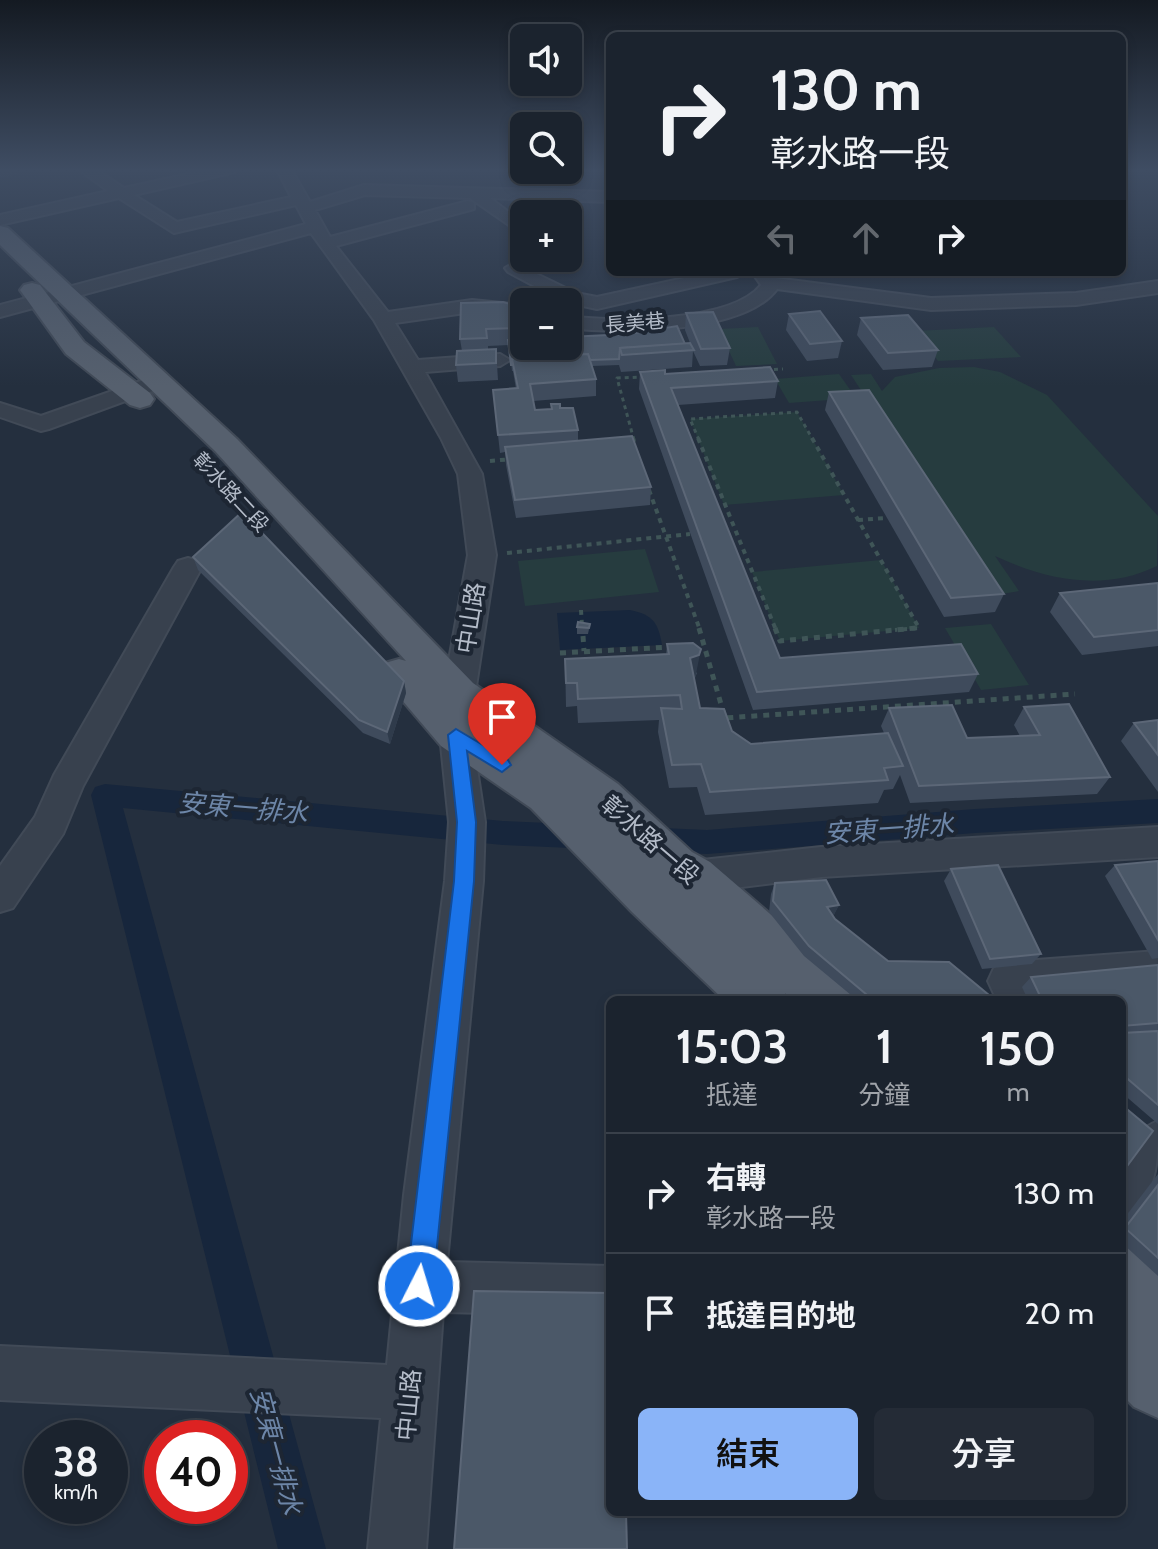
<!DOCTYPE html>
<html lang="zh-TW">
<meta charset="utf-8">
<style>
:root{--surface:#1b232e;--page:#242b36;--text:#f1f3f6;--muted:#a0a4aa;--line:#39404a;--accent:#8ab4f8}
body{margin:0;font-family:Cabin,"Noto Sans TC",sans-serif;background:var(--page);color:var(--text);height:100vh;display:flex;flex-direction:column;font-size:30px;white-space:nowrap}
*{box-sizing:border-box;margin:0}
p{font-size:26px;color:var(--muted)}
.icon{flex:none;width:44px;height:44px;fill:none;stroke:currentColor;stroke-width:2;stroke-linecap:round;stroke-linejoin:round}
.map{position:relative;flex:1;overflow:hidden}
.details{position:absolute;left:606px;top:996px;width:520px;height:520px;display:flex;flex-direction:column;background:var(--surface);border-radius:12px;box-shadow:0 4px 12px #0003,0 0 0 2px var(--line)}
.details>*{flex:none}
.guide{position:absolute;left:606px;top:32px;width:520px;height:244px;border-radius:12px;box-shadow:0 4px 12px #0003,0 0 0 2px var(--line);background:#1b232e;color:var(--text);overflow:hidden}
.fabs{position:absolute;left:510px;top:24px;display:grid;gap:16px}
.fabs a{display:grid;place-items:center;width:72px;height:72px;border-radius:12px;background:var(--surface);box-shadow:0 4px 12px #0003,0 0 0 2px var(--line);font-size:40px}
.speed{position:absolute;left:24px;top:1420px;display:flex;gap:16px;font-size:40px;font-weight:700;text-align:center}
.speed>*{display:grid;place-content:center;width:104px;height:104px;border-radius:50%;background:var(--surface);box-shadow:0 4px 12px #0003,0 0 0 2px var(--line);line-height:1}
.speed small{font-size:20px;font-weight:400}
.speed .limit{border:12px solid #d22;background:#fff;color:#111}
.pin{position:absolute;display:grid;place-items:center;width:68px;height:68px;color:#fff;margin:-82px -34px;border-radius:50% 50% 50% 0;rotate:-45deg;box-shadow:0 0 8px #0007}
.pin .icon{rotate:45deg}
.me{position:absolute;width:88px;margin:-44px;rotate:5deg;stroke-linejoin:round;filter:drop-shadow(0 0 6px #0008)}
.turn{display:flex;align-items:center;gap:28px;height:168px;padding:0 32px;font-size:36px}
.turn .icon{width:104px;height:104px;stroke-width:2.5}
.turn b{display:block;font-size:56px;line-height:68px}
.lanes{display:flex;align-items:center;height:76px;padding:0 32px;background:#0003;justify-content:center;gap:40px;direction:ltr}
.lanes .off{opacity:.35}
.eta{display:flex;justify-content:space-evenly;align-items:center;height:136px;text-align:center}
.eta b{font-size:48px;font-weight:600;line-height:56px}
.primary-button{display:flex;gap:16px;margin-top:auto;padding:16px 32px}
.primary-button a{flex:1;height:92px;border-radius:12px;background:var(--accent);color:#111;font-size:32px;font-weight:600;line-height:92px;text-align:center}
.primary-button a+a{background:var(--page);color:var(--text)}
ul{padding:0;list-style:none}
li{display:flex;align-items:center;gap:24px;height:120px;padding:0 32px;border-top:2px solid var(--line)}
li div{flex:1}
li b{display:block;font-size:30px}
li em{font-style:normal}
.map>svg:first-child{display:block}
.green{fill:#263c3f}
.water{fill:#17263c}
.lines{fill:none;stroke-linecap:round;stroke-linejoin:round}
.canal{fill:#17263c;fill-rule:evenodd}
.minor-casing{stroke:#414a57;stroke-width:4}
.major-casing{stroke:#414a57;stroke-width:4}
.path-far2{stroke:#3f5557;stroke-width:3;stroke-dasharray:4 4;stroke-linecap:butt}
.path-far1{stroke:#3f5557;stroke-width:4;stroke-dasharray:5 5;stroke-linecap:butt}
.path{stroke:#3f5557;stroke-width:5;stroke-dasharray:6 6;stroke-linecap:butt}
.minor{fill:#38414e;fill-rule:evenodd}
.major{fill:#56606e;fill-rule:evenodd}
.wall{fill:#3f4b5c}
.shaded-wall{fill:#2f3b4b}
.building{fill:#4b5868;stroke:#5c6777;stroke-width:2}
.route{fill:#1a73e8;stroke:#114b97;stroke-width:2}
.labels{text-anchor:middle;stroke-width:8;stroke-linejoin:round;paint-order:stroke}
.far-street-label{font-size:20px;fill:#b4bcc9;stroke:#1d2633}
.street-label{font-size:24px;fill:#b4bcc9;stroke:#1d2633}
.water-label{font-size:26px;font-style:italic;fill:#6d86a8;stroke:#1d2633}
</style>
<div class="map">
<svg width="1158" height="1549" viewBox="0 0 1158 1549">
<rect width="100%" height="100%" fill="#242f3e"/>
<g class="green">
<path d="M758,327L777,364L736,366L719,329Z"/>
<path d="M994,327L1021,357L938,361L915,331Z"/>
<path d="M974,367L1000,372L1047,395L1158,516L1157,566C1104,592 1046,580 995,556L1019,591L996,595L851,375L871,374L882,391L895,377L939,368Z"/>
<path d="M839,374L856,398L789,403L775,379Z"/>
<path d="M797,412L844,495L724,505L690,419Z"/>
<path d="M645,549L659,592L525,606L518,561Z"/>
<path d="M881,560L919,628L780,641L752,572Z"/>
<path d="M991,624L1029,685L981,690L945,628Z"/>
</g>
<path class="water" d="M630,610C653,615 658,622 662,645L560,650L557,613Z"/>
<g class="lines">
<g class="canal">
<path d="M105,784L503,821L595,825L605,828L610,837L605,846L595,849L503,845L123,808L326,1549H278L91,795L95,787Z"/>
<path d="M1158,799V823L975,833L707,854L640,851L630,848L625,839L630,830L640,827L707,830L975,809Z"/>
</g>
<g class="minor-casing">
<g id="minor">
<path d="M78,169H95L124,188L211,169H237L235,172L134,195L177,222L291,197L277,169H291L310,202L364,185L610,192V202L490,198L522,222L524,225L516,230L470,198L365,195L315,210L330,237L468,201L474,203V209L336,246L388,312L472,300L524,305V317L472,312L395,323L418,360L500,354L510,360L500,366L425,372L482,474L496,555L475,693L472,735L485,822L483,881L447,1262L610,1266V1316L443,1312L426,1549H368L381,1418L0,1400V1346L387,1365L404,1195L445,881L449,822L440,735L443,693L468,555L458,474L441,438L374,320L311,233L0,317V305L306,224L296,205L174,233L119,198L0,225V215L108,191Z"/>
<path d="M514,263L576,293L597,297L712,272H746L737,277L597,309L564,302L508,272L505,268Z"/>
<path d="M752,272H770L775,278L931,298L1076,293L1158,281V293L1076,305L931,310L777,289C744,334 619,334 568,328V316C613,322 731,323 761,285Z"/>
<path d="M158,375L166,376L169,381L166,386L49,429L41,431L0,417V403L41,416Z"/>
<path d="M188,558L198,561L202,567L83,786L63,834L13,908L0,912V866L35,817L54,775L174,567L178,561Z"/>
<path d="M1158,827V857L821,877L693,893L680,888L674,877L680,866L693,861L821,847Z"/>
<path d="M1158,951V987L1008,1000L994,994L988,981L994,968L1008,962Z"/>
<path d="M1158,1121C1158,1162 1158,1198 1122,1217C1122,1176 1113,1140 1158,1121Z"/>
</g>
</g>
<g class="major-casing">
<g id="major">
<path d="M0,226L8,228L237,439L473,683L618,784L692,852L710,862L849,982L857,1000H792L785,993L788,1000H724L632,912L531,808L441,746L379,673L385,663L399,659L406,661L215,451L0,245Z"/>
<path d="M32,283L40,285L84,342L150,393L154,399L150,405L140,408L130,405L66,354L20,290L24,285Z"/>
<path d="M1122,1238L1145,1247L1158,1260V1418L1134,1407L1122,1395Z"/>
</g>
</g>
<g class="path-far2">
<path d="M766,370L783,369"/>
<path d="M634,440L617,378L644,377"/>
<path d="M699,440L690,419L797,412L813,440"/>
</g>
<g class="path-far1">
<path d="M633,438L634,442"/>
<path d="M698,438L776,630"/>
<path d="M812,438L919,628L895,630"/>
<path d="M490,461L512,459"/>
<path d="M649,490L700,630"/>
<path d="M858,520L886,518"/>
<path d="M507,553L690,534"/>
<path d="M581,610L582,626"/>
</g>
<g class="path">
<path d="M699,628L725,718L1075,694"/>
<path d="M775,628L780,641L916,628"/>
<path d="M583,636L584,651"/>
<path d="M560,653L671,647"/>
</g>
<use href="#minor" class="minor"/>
<use href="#major" class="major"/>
</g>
<g class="wall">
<path d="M524,308V346L690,343L685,330L686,313L730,348L727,365L700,366L693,351L692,367L621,372L619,365L592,366L596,379V396L533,401L535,410L551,409V404L560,408L578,430V441L651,487L650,505L516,518L506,465L505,452L500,453L493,390L516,389L513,371H512L509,345L488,346V350L496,349L498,380L458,382L456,365L462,351L460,339Z"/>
<path d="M789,314L842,341L838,358L807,361L786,330Z"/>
<path d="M861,318L938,350L932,367L883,370L857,335Z"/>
<path d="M640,372L778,381L775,398L678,405L780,658L978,674L969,692L753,710L639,389Z"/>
<path d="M829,392L1004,594L995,612L944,617L825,410Z"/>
<path d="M193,557L404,681L406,693L390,744L363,733L198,570Z"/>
<path d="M1158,583V646L1082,655L1050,612L1060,593Z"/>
<path d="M590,624L588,634H577V627Z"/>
<path d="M667,644L697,673L694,680L700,708L751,744L884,733L881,726L889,708L967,738L1020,736L1014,725L1024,707L1110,777L1097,794L910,803L900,775L893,789L884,790L878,803L705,815L697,787L669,788L658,732L659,720L578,723L577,706L566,707L565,659L666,655Z"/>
<path d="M1158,720V792L1121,741L1134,723Z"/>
<path d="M1158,861V958L1152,959L1105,876L1115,865Z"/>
<path d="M951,869L1041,954L1032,964L982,969L944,881Z"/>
<path d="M775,883L839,905L833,916L835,919L888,961L995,1000H857L804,956L769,912L771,894Z"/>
<path d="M1158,965V1124L1122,1093V1000H1028L1022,987L1031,977Z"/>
<path d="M1158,1174V1276L1122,1243V1221Z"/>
</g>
<g class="shaded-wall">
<path d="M0,169H17L19,174L0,178Z"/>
<path d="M701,649L695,679L687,682L690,658Z"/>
<path d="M404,681L406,693L390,744L387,732Z"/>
<path d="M839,905L834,915L822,918L827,907Z"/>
</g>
<g class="building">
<path d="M503,302L524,308V328L486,329L487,338L460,339L461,303Z"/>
<path d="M820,311L842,341L810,344L789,314Z"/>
<path d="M713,312L730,348L701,349L686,313Z"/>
<path d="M908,315L938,350L888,353L861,318Z"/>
<path d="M677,326L685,344L620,348L619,359L590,360L588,354L512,359V365H511L508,340H524V346H568V337L629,334Z"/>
<path d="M690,343L694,350L622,355L620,348Z"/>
<path d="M496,349V363L456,365L457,351Z"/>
<path d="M588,354L596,379L530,384L535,410L552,409L551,404H560V408H573L578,430L498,435L493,390L518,388L512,359Z"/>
<path d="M770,367L778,381L671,388L780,658L961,644L978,674L757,692L640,372L665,370V374Z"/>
<path d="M869,390L1004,594L951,598L829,392Z"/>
<path d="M632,436L651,487L515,500L505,447Z"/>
<path d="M242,512L404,681L387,732L359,720L193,557Z"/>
<path d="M1158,583V630L1094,637L1060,593Z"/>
<path d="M578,622L590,624L589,628L577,627Z"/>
<path d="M693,643L701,649L699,655L690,658L700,708L724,709L732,731L751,744L888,733L903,766L884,768L888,780L710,792L701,764L672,765L661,708L682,709L680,695L578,699L577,683H566L565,659L669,654L667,644Z"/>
<path d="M1069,704L1110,777L919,786L889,708L952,705L967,738L1040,735L1024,707Z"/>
<path d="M1158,720V755L1134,723Z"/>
<path d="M1158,861V940L1115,865Z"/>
<path d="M998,865L1041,954L990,959L951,869Z"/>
<path d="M826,880L839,905L827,907L835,919L888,961L949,962L995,1000H873L809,946L773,901L775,883Z"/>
<path d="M1158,965V1023L1122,1026V1000H1042L1031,977Z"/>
<path d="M1158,1031V1105L1122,1074V1033Z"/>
<path d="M1122,1105L1153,1131L1122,1173Z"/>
<path d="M1158,1185V1258L1125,1228Z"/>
<path d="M474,1291L610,1293V1512H626L627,1549H454Z"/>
</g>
<linearGradient id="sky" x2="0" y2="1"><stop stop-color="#141a22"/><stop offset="0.44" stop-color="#3f4d63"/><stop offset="1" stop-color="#3f4d63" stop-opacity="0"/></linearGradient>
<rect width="1158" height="386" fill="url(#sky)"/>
<path class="route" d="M456,729L508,760L511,765L502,772L467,751L476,822L474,881L433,1286L429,1296L419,1300L410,1296L406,1286L454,881L457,822L448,735Z"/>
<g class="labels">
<g class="far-street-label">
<text transform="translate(635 323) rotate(-5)" y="7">長美巷</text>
<text transform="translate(231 492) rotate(47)" y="7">彰水路二段</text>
</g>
<g class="street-label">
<text transform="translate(471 618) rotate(-81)" y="8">中山路</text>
<text transform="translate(650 840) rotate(41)" y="8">彰水路一段</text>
<text transform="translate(409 1405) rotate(-85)" y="8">中山路</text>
</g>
<g class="water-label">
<text transform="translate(243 808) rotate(5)" y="9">安東一排水</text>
<text transform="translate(889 829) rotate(-4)" y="9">安東一排水</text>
<text transform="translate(276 1451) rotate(75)" y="9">安東一排水</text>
</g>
</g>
</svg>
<div class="fabs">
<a><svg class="icon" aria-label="sound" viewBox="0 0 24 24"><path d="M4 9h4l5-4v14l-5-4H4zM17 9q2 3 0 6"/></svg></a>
<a><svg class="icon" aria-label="search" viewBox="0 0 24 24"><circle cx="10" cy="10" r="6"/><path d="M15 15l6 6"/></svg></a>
<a>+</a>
<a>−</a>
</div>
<div class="speed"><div>38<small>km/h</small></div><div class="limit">40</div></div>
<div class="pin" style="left:502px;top:765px;background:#d93025"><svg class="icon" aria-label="arrive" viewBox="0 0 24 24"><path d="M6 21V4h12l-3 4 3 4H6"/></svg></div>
<svg class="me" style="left:419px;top:1286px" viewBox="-20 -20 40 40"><circle r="17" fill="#1a73e8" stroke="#fff" stroke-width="3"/><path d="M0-11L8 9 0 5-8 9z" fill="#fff"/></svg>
<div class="guide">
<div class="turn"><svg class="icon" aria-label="right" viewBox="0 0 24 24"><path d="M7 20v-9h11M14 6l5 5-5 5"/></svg><div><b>130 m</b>彰水路一段</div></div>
<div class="lanes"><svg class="icon off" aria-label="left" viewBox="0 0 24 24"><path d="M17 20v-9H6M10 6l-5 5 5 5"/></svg><svg class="icon off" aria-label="ahead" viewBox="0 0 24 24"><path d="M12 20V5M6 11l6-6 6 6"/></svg><svg class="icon" aria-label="right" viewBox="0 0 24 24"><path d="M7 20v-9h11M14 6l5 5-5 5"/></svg></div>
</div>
<section class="details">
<div class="eta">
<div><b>15:03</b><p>抵達</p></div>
<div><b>1</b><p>分鐘</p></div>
<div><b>150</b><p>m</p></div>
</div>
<ul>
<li><svg class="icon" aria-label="right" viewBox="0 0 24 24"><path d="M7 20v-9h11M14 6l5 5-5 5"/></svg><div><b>右轉</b><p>彰水路一段</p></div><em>130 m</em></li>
<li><svg class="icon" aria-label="arrive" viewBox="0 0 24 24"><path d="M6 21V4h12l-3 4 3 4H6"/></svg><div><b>抵達目的地</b></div><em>20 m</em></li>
</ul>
<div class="primary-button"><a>結束</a><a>分享</a></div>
</section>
</div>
